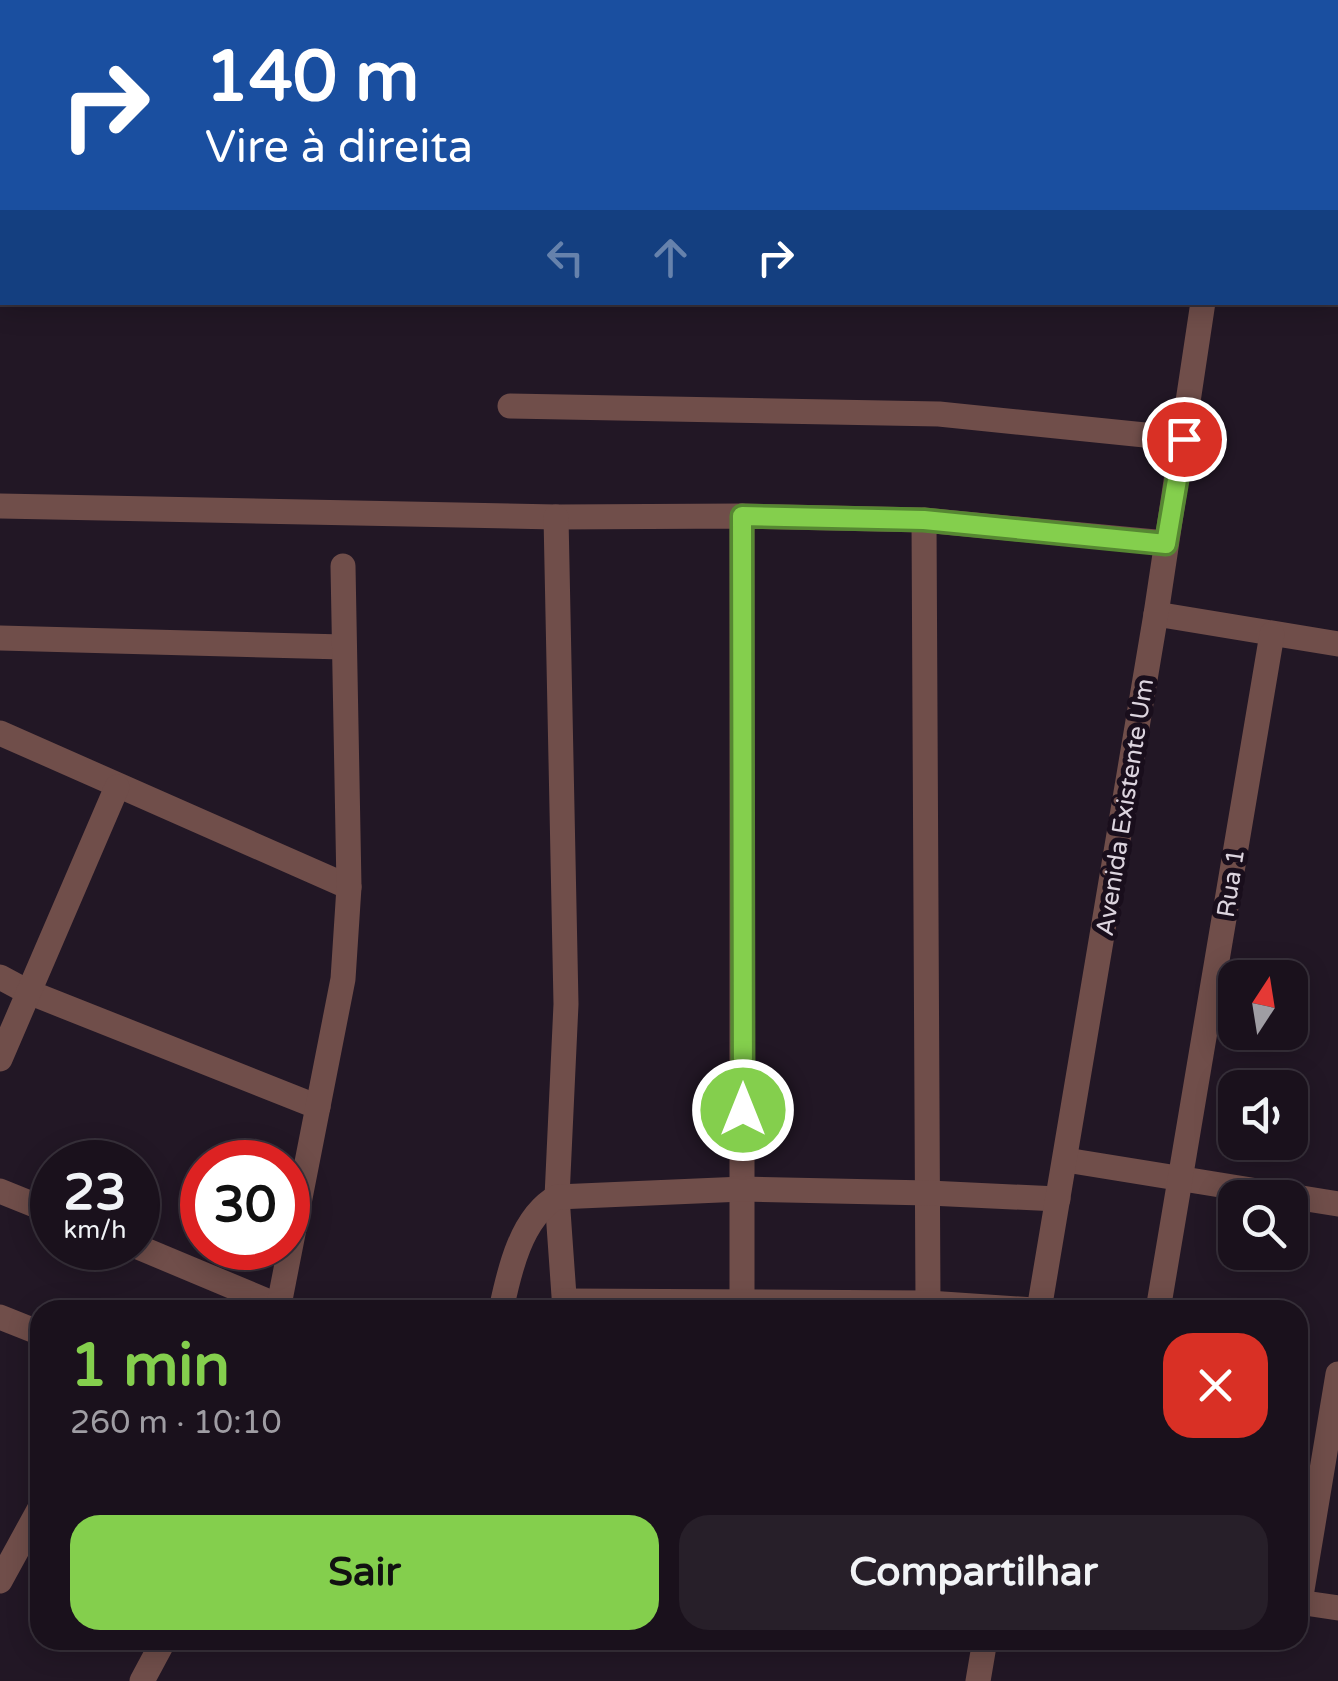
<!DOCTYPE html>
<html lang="pt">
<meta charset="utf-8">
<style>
:root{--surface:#1a111c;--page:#271f29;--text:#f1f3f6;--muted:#9f9da3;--line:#38313b;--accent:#84cf4d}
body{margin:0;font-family:"Varela Round",sans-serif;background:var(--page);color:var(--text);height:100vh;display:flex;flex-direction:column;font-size:38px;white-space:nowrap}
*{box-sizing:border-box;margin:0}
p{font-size:32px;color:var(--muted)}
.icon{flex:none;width:55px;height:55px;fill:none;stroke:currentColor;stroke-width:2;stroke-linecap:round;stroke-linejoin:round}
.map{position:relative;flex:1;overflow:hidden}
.details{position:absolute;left:30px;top:1300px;width:1278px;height:350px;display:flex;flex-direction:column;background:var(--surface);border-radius:30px;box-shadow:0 5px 25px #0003,0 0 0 2px var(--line)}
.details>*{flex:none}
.hud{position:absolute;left:0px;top:0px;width:1340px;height:305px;box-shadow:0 5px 25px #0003,0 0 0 2px var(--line);background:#1a4fa0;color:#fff;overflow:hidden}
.needle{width:65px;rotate:12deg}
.tools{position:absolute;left:1218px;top:960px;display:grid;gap:20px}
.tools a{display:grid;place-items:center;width:90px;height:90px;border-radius:20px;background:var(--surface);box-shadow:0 5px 25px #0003,0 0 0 2px var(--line);font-size:50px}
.speed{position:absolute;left:30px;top:1140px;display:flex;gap:20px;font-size:50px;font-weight:700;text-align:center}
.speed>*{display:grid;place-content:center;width:130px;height:130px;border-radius:50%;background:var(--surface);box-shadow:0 5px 25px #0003,0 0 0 2px var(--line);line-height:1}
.speed small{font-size:25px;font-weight:400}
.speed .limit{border:15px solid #d22;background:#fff;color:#111}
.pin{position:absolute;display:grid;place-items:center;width:85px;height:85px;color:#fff;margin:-42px;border:5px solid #fff;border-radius:50%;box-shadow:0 2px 10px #0007}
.me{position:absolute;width:110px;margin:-55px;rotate:0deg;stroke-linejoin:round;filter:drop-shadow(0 0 8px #0008)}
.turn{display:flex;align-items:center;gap:35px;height:210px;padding:0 40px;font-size:45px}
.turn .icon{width:130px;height:130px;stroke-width:2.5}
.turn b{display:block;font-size:70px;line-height:85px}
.lanes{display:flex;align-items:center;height:95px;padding:0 40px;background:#0003;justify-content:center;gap:50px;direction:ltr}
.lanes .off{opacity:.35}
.round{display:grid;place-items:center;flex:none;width:105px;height:105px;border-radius:30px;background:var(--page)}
.head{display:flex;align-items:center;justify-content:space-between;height:170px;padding:0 40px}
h1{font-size:60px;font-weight:700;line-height:75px;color:var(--accent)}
.action{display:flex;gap:20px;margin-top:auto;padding:20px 40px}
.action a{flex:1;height:115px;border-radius:30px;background:var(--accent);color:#111;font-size:40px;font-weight:700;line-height:115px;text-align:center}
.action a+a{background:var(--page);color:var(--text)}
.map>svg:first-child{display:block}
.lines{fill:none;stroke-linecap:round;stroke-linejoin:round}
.minor{stroke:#704e4a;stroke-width:25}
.route-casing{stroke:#568732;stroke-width:25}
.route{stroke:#84cf4d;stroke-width:18}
.labels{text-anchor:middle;stroke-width:10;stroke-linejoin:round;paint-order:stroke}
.street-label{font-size:25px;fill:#dcd4de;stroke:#190e1c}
</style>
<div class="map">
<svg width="1338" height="1681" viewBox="0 0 1338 1681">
<rect width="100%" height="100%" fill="#221725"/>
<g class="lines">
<g class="minor">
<path d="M349,0L353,2"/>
<path d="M1169,0L1185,2"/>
<path d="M132,2L134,0"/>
<path d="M636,2L637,0"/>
<path d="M1245,2V0"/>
<path d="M510,406L939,414L1184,439"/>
<path d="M0,506L556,517L742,516L924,520L1166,543"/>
<path d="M556,517L566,1004L557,1197L565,1310"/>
<path d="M924,520L928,1303"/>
<path d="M1156,614L1338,644"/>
<path d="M0,638L344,647"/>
<path d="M0,733L349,887"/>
<path d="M0,977L26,991L318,1107"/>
<path d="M0,1059L117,787"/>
<path d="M1066,1160L1338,1204"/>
<path d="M0,1191L52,1212"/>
<path d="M138,1247L279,1306"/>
<path d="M742,1300V516"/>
<path d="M564,1301L928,1303L1034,1310"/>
<path d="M278,1310L343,979L349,887L343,566"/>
<path d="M501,1310C509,1272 521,1217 557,1197L743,1189L929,1193L1058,1199"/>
<path d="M1039,1310L1156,614L1203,302"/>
<path d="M1158,1310L1272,634"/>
<path d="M0,1317L40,1333"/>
<path d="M0,1581L40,1508"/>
<path d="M1298,1602L1338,1608"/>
<path d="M1300,1602L1338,1374"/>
<path d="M142,1681L164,1640"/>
<path d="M978,1681L985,1640"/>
</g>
</g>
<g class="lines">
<g class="route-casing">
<path id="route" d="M743,1110L742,516L924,520L1166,544L1184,439"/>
</g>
<use href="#route" class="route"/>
</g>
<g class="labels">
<g class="street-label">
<text transform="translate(1124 807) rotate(-81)" y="9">Avenida Existente Um</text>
<text transform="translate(1230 883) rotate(-81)" y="9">Rua 1</text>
</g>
</g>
</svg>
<div class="tools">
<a><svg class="needle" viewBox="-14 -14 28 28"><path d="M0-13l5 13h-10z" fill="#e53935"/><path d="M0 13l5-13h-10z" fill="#9f9da3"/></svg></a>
<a><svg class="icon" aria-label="sound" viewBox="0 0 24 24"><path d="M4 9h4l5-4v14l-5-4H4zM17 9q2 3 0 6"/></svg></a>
<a><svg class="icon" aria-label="search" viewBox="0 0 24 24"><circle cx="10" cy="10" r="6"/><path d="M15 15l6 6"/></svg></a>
</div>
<div class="speed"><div>23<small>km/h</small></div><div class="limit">30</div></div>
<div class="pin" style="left:1184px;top:439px;background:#d93025"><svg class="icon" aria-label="arrive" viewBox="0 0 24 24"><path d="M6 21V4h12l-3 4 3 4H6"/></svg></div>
<svg class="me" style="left:743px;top:1110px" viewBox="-20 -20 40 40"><circle r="17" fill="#84cf4d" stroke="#fff" stroke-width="3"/><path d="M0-11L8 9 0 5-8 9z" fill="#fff"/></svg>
<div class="hud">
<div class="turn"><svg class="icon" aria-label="right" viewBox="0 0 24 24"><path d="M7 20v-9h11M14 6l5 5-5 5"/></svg><div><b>140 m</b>Vire à direita</div></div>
<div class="lanes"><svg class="icon off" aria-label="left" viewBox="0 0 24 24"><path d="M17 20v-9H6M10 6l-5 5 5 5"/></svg><svg class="icon off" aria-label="ahead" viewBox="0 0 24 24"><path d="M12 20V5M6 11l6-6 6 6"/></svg><svg class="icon" aria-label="right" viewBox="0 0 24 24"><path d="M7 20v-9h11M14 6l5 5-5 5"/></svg></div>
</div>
<section class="details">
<div class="head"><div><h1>1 min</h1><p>260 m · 10:10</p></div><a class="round" style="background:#d93025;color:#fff"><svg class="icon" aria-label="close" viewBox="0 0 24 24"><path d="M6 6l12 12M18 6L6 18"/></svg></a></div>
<div class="action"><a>Sair</a><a>Compartilhar</a></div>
</section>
</div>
